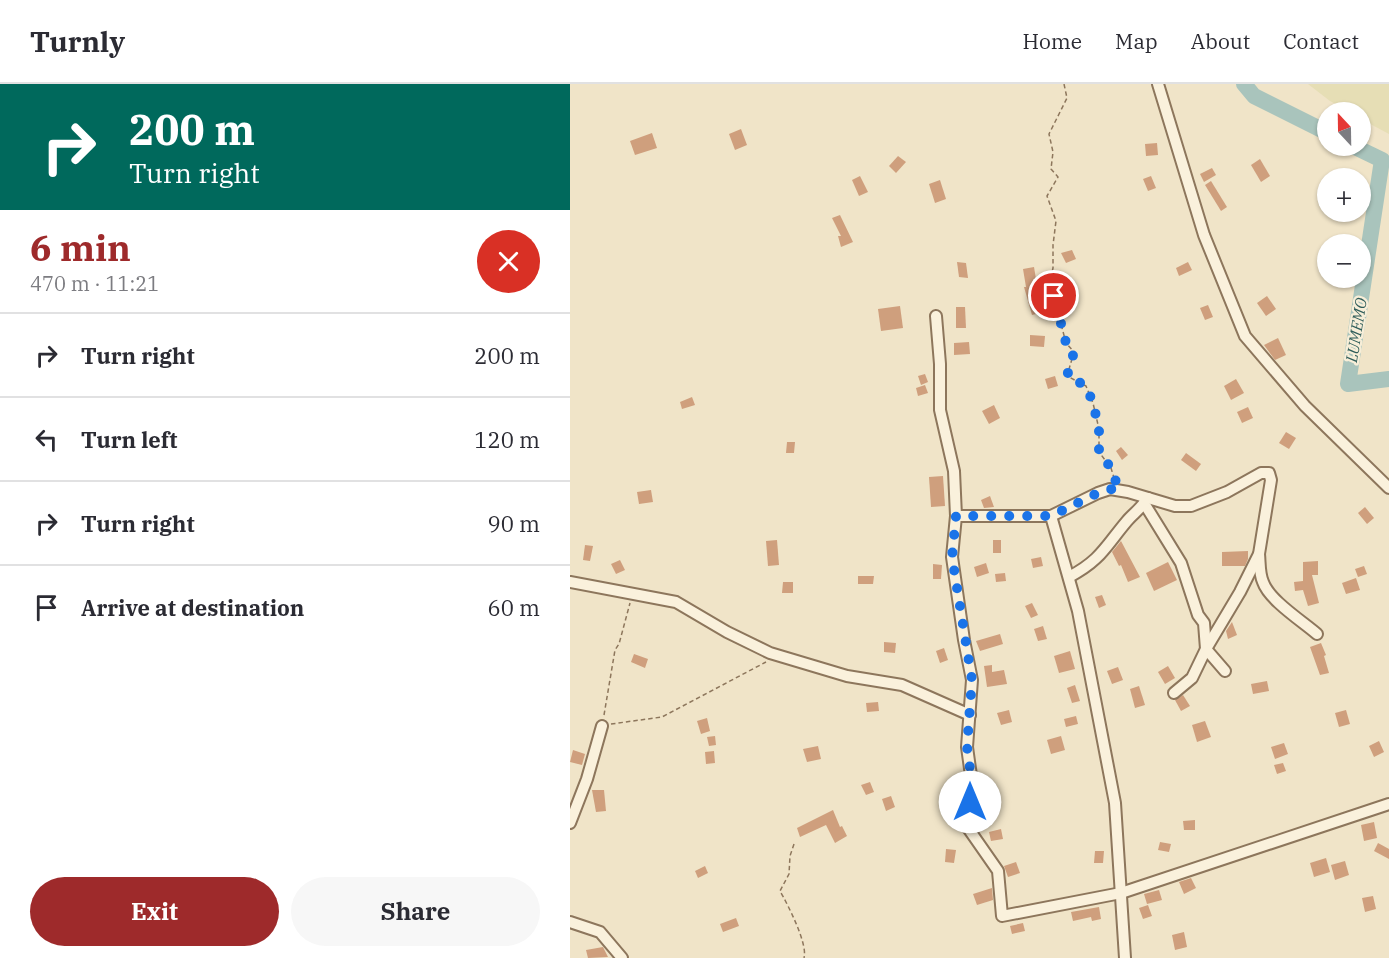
<!DOCTYPE html>
<meta charset="utf-8">
<style>
:root{--surface:#fff;--page:#f7f7f7;--text:#2b2b33;--muted:#7c7c81;--line:#e1e1e2;--accent:#9e2a2b}
body{margin:0;font-family:"IBM Plex Serif",serif;background:var(--page);color:var(--text);height:100vh;display:flex;flex-direction:column;font-size:22px;white-space:nowrap}
*{box-sizing:border-box;margin:0}
p{font-size:20px;color:var(--muted)}
.icon{flex:none;width:33px;height:33px;fill:none;stroke:currentColor;stroke-width:2;stroke-linecap:round;stroke-linejoin:round}
.map{position:relative;flex:1;overflow:hidden}
.drawer{display:flex;flex-direction:column;background:var(--surface);width:570px}
.drawer>*{flex:none}
.top-card{background:#00695c;color:#fff;overflow:hidden}
.needle{width:39px;rotate:338deg}
.buttons{position:absolute;left:747px;top:18px;display:grid;gap:12px}
.buttons a{display:grid;place-items:center;width:54px;height:54px;border-radius:50%;background:var(--surface);box-shadow:0 2px 4px #0004;font-size:30px}
.pin{position:absolute;display:grid;place-items:center;width:51px;height:51px;color:#fff;margin:-26px;border:3px solid #fff;border-radius:50%;box-shadow:0 2px 6px #0007}
.me{position:absolute;width:66px;margin:-33px;rotate:0deg;stroke-linejoin:round;filter:drop-shadow(0 0 4px #0008)}
.turn{display:flex;align-items:center;gap:21px;height:126px;padding:0 30px;font-size:27px}
.turn .icon{width:78px;height:78px;stroke-width:2.5}
.turn b{display:block;font-size:42px;line-height:51px}
.round{display:grid;place-items:center;flex:none;width:63px;height:63px;border-radius:32px;background:var(--page)}
.head{display:flex;align-items:center;justify-content:space-between;height:102px;padding:0 30px}
h1{font-size:36px;font-weight:800;line-height:45px;color:var(--accent)}
.cta{display:flex;gap:12px;margin-top:auto;padding:12px 30px}
.cta a{flex:1;height:69px;border-radius:36px;background:var(--accent);color:#fff;font-size:24px;font-weight:800;line-height:69px;text-align:center}
.cta a+a{background:var(--page);color:var(--text)}
ul{padding:0;list-style:none}
li{display:flex;align-items:center;gap:18px;height:84px;padding:0 30px;border-top:2px solid var(--line)}
li div{flex:1}
li b{display:block;font-size:22px}
li em{font-style:normal}
header{display:flex;align-items:center;gap:36px;box-sizing:border-box;height:84px;padding:0 30px;background:var(--surface);border-bottom:2px solid var(--line)}
header strong{font-size:28px}
nav{display:flex;gap:33px;margin-inline-start:auto;font-size:21px}
main{display:flex;flex:1;min-height:0}
.map>svg:first-child{display:block}
.farmland{fill:#e6deb5}
.lines{fill:none;stroke-linecap:round;stroke-linejoin:round}
.river{stroke:#a9c4bc;stroke-width:16}
.building{fill:#cf9f7d}
.street-casing{stroke:#8d765c;stroke-width:14}
.path{stroke:#8d765c;stroke-width:1.5;stroke-dasharray:4.5 3;stroke-linecap:butt}
.street{stroke:#faf1dc;stroke-width:10}
.route{stroke:#1a73e8;stroke-width:10;stroke-dasharray:0 18}
.labels{text-anchor:middle;stroke-width:4.5;stroke-linejoin:round;paint-order:stroke}
.water-label{font-size:16px;font-style:italic;fill:#2f5d5a;stroke:#f7eed8}
</style>
<header>
<strong>Turnly</strong>
<nav><a>Home</a><a>Map</a><a>About</a><a>Contact</a></nav>
</header>
<main>
<section class="drawer">
<div class="top-card">
<div class="turn"><svg class="icon" aria-label="right" viewBox="0 0 24 24"><path d="M7 20v-9h11M14 6l5 5-5 5"/></svg><div><b>200 m</b>Turn right</div></div>
</div>
<div class="head"><div><h1>6 min</h1><p>470 m · 11:21</p></div><a class="round" style="background:#d93025;color:#fff"><svg class="icon" aria-label="close" viewBox="0 0 24 24"><path d="M6 6l12 12M18 6L6 18"/></svg></a></div>
<ul>
<li><svg class="icon" aria-label="right" viewBox="0 0 24 24"><path d="M7 20v-9h11M14 6l5 5-5 5"/></svg><div><b>Turn right</b></div><em>200 m</em></li>
<li><svg class="icon" aria-label="left" viewBox="0 0 24 24"><path d="M17 20v-9H6M10 6l-5 5 5 5"/></svg><div><b>Turn left</b></div><em>120 m</em></li>
<li><svg class="icon" aria-label="right" viewBox="0 0 24 24"><path d="M7 20v-9h11M14 6l5 5-5 5"/></svg><div><b>Turn right</b></div><em>90 m</em></li>
<li><svg class="icon" aria-label="arrive" viewBox="0 0 24 24"><path d="M6 21V4h12l-3 4 3 4H6"/></svg><div><b>Arrive at destination</b></div><em>60 m</em></li>
</ul>
<div class="cta"><a>Exit</a><a>Share</a></div>
</section>
<div class="map">
<svg width="819" height="874" viewBox="0 0 819 874">
<rect width="100%" height="100%" fill="#f0e4c8"/>
<path class="farmland" d="M738,0H819V50L791,35L790,28H780L760,17Z"/>
<g class="lines">
<g class="river">
<path d="M674,0L684,12L758,49"/>
<path d="M783,62L812,76L778,300L819,295"/>
</g>
</g>
<g class="building">
<path d="M171,45L177,61L165,66L159,50Z"/>
<path d="M82,49L87,64L65,71L60,57Z"/>
<path d="M587,59L588,71L576,72L575,60Z"/>
<path d="M328,72L336,78L326,89L319,82Z"/>
<path d="M690,75L700,92L691,98L681,81Z"/>
<path d="M642,84L646,91L634,98L630,90Z"/>
<path d="M290,92L298,108L289,112L282,96Z"/>
<path d="M581,92L586,104L578,107L573,95Z"/>
<path d="M370,96L376,115L365,119L359,100Z"/>
<path d="M641,97L657,123L651,127L635,101Z"/>
<path d="M270,131L283,158L271,163L268,152H271L262,134Z"/>
<path d="M502,166L506,175L496,179L491,169Z"/>
<path d="M387,178L396,179L398,194L389,193Z"/>
<path d="M618,178L622,186L609,192L606,184Z"/>
<path d="M464,183L466,195H463L470,229L462,231L454,203H456L453,185Z"/>
<path d="M697,212L706,225L696,232L687,219Z"/>
<path d="M638,221L643,233L635,236L630,224Z"/>
<path d="M330,222L333,244L311,247L308,225Z"/>
<path d="M386,223H395L396,244H386Z"/>
<path d="M460,251L475,252L474,263L460,262Z"/>
<path d="M708,254L716,271L705,276L694,261Z"/>
<path d="M399,258L400,270L384,271V259Z"/>
<path d="M355,290L358,298L351,301L348,292Z"/>
<path d="M485,292L488,302L478,305L475,295Z"/>
<path d="M666,295L674,309L661,316L654,302Z"/>
<path d="M355,301L358,309L348,312L346,304Z"/>
<path d="M122,313L125,321L112,325L110,318Z"/>
<path d="M424,321L430,334L419,340L412,327Z"/>
<path d="M678,323L683,334L672,339L667,328Z"/>
<path d="M716,348L726,354L719,365L709,359Z"/>
<path d="M217,358H225L224,369H216Z"/>
<path d="M551,363L558,371L552,376L546,367Z"/>
<path d="M616,369L631,380L626,387L611,376Z"/>
<path d="M373,392L375,422L361,423L359,393Z"/>
<path d="M81,406L83,418L69,420L67,408Z"/>
<path d="M420,412L424,423L414,424L411,416Z"/>
<path d="M795,423L804,434L797,440L788,429Z"/>
<path d="M207,456L209,481L198,482L196,457Z"/>
<rect x="423" y="456" width="8" height="13"/>
<path d="M551,457L570,493L558,498L551,481L549,482L542,468Z"/>
<path d="M15,461L23,462L20,477L13,476Z"/>
<path d="M678,467V475L675,482H652V468Z"/>
<path d="M471,473L473,482L463,484L461,475Z"/>
<path d="M50,476L55,486L46,490L41,480Z"/>
<path d="M748,477V491H742L749,519L738,522L733,506L725,507L724,498L733,497V478Z"/>
<path d="M598,478L607,496L584,507L576,489Z"/>
<path d="M416,479L419,489L407,493L404,483Z"/>
<path d="M363,480L372,481L371,495H363Z"/>
<path d="M794,482L797,490L788,493L785,485Z"/>
<path d="M435,489L436,497L426,498L425,490Z"/>
<path d="M288,492H304L303,500H288Z"/>
<path d="M786,494L790,506L776,510L772,499Z"/>
<path d="M213,498H223V509H212Z"/>
<path d="M532,511L536,521L529,524L525,513Z"/>
<path d="M462,519L468,531L461,534L455,522Z"/>
<path d="M662,538L667,551L658,555L656,547Z"/>
<path d="M473,542L477,555L468,557L464,545Z"/>
<path d="M430,550L433,560L410,567L406,557Z"/>
<path d="M314,558L326,559L325,569L314,568Z"/>
<path d="M751,559L756,571L754,572L759,589L750,591L740,563Z"/>
<path d="M374,564L378,576L370,579L366,567Z"/>
<path d="M500,567L505,585L489,589L484,572Z"/>
<path d="M64,570L78,575L75,584L61,578Z"/>
<path d="M422,581V588L434,586L437,600L417,603L414,582Z"/>
<path d="M598,582L605,594L595,600L588,588Z"/>
<path d="M548,583L553,596L542,600L537,587Z"/>
<path d="M697,597L699,607L683,610L681,600Z"/>
<path d="M505,601L510,617L502,619L497,604Z"/>
<path d="M569,602L575,621L565,624L560,605Z"/>
<path d="M613,611L620,622L611,627L605,616Z"/>
<path d="M308,618L309,627L297,628L296,619Z"/>
<path d="M439,626L442,638L431,641L427,629Z"/>
<path d="M776,626L780,640L769,643L765,629Z"/>
<path d="M506,632L508,640L496,643L494,635Z"/>
<path d="M137,634L140,647L131,650L127,637Z"/>
<path d="M635,637L641,653L627,658L622,641Z"/>
<path d="M145,652L146,661L139,662L137,653Z"/>
<path d="M491,652L495,666L481,670L477,656Z"/>
<path d="M809,657L814,668L804,673L799,662Z"/>
<path d="M714,659L718,670L705,675L701,663Z"/>
<path d="M248,662L251,675L237,678L233,665Z"/>
<path d="M3,666L15,670L12,681L0,678Z"/>
<path d="M144,667L145,679L136,680L135,668Z"/>
<path d="M713,679L716,687L707,690L704,681Z"/>
<path d="M300,698L304,708L296,711L291,701Z"/>
<path d="M22,706H34L36,727L26,728Z"/>
<path d="M321,712L325,723L316,727L312,715Z"/>
<path d="M263,726L270,743L272,742L277,752L265,759L256,741L230,753L227,744Z"/>
<path d="M625,736V746H614L613,737Z"/>
<path d="M804,738L807,754L794,757L791,741Z"/>
<path d="M431,745L433,755L421,757L419,748Z"/>
<path d="M590,758L601,760L599,768L588,766Z"/>
<path d="M808,759L819,765V775L804,767Z"/>
<path d="M376,765L386,766L384,779L375,778Z"/>
<path d="M525,767H534L533,779H524Z"/>
<path d="M756,774L760,788L744,793L740,779Z"/>
<path d="M775,777L779,791L765,796L761,781Z"/>
<path d="M446,778L450,789L438,793L434,782Z"/>
<path d="M135,782L138,789L128,794L125,787Z"/>
<path d="M621,794L626,804L614,810L609,798Z"/>
<path d="M422,804L423,816L407,821L403,810Z"/>
<path d="M589,806L592,816L577,820L574,810Z"/>
<path d="M803,812L806,825L795,828L792,814Z"/>
<path d="M578,821L582,832L573,835L569,824Z"/>
<path d="M529,823L531,835L522,837L521,833L503,837L501,828Z"/>
<path d="M166,834L169,842L153,848L150,840Z"/>
<path d="M453,839L455,847L442,850L440,842Z"/>
<path d="M614,848L617,863L605,866L602,851Z"/>
<path d="M33,863L38,873L18,874L16,866Z"/>
</g>
<g class="lines">
<g class="street-casing">
<g id="street">
<path d="M588,0L634,151L675,252L735,322L819,404"/>
<path d="M366,232L370,280V326L384,387L386,432L382,473L394,556L402,596L397,663L403,706L398,731V744L428,787L432,832L551,809L819,720"/>
<path d="M578,414L574,419L611,479L628,531L634,539L636,565L655,587"/>
<path d="M386,432H481L528,409L540,405L558,408L605,422H621L657,408L691,389H699L701,396L689,470L670,508L636,565L622,594L604,609"/>
<path d="M481,432L508,527L545,719L555,874"/>
<path d="M689,470C690,479 689,489 693,498C699,516 732,537 747,550"/>
<path d="M499,493C531,476 535,463 557,437C562,431 569,426 574,419"/>
<path d="M0,498L106,518L157,548L200,569L277,592L332,601L400,631"/>
<path d="M0,739L17,695L32,642"/>
<path d="M0,838L30,848L52,874"/>
</g>
</g>
<g class="path">
<path d="M494,0L497,14L479,50L483,68L481,85L488,93L477,112L486,137L483,161V184L480,198L496,259L504,268L497,292L516,302L523,319L529,345V368L541,384L544,394"/>
<path d="M34,631L45,566L49,560L60,519"/>
<path d="M41,640L92,633L196,578"/>
<path d="M224,760L220,772L219,790L210,807C218,821 238,860 234,874"/>
</g>
<use href="#street" class="street"/>
</g>
<g class="lines">
<path class="route" d="M400,718L403,706L397,663L402,596L382,473L386,432H481L528,409L540,405L549,406L541,384L529,368V345L523,319L516,302L497,292L504,268L496,259L484,212"/>
</g>
<g class="labels">
<g class="water-label">
<text transform="translate(786 246) rotate(-81)" y="6">LUMEMO</text>
</g>
</g>
</svg>
<div class="buttons">
<a><svg class="needle" viewBox="-14 -14 28 28"><path d="M0-13l5 13h-10z" fill="#e53935"/><path d="M0 13l5-13h-10z" fill="#7c7c81"/></svg></a>
<a>+</a>
<a>−</a>
</div>
<div class="pin" style="left:484px;top:212px;background:#d93025"><svg class="icon" aria-label="arrive" viewBox="0 0 24 24"><path d="M6 21V4h12l-3 4 3 4H6"/></svg></div>
<svg class="me" style="left:400px;top:718px" viewBox="-20 -20 40 40"><circle r="19" fill="#fff"/><path d="M0-13L10 11 0 6-10 11z" fill="#1a73e8"/></svg>
</div>
</main>
